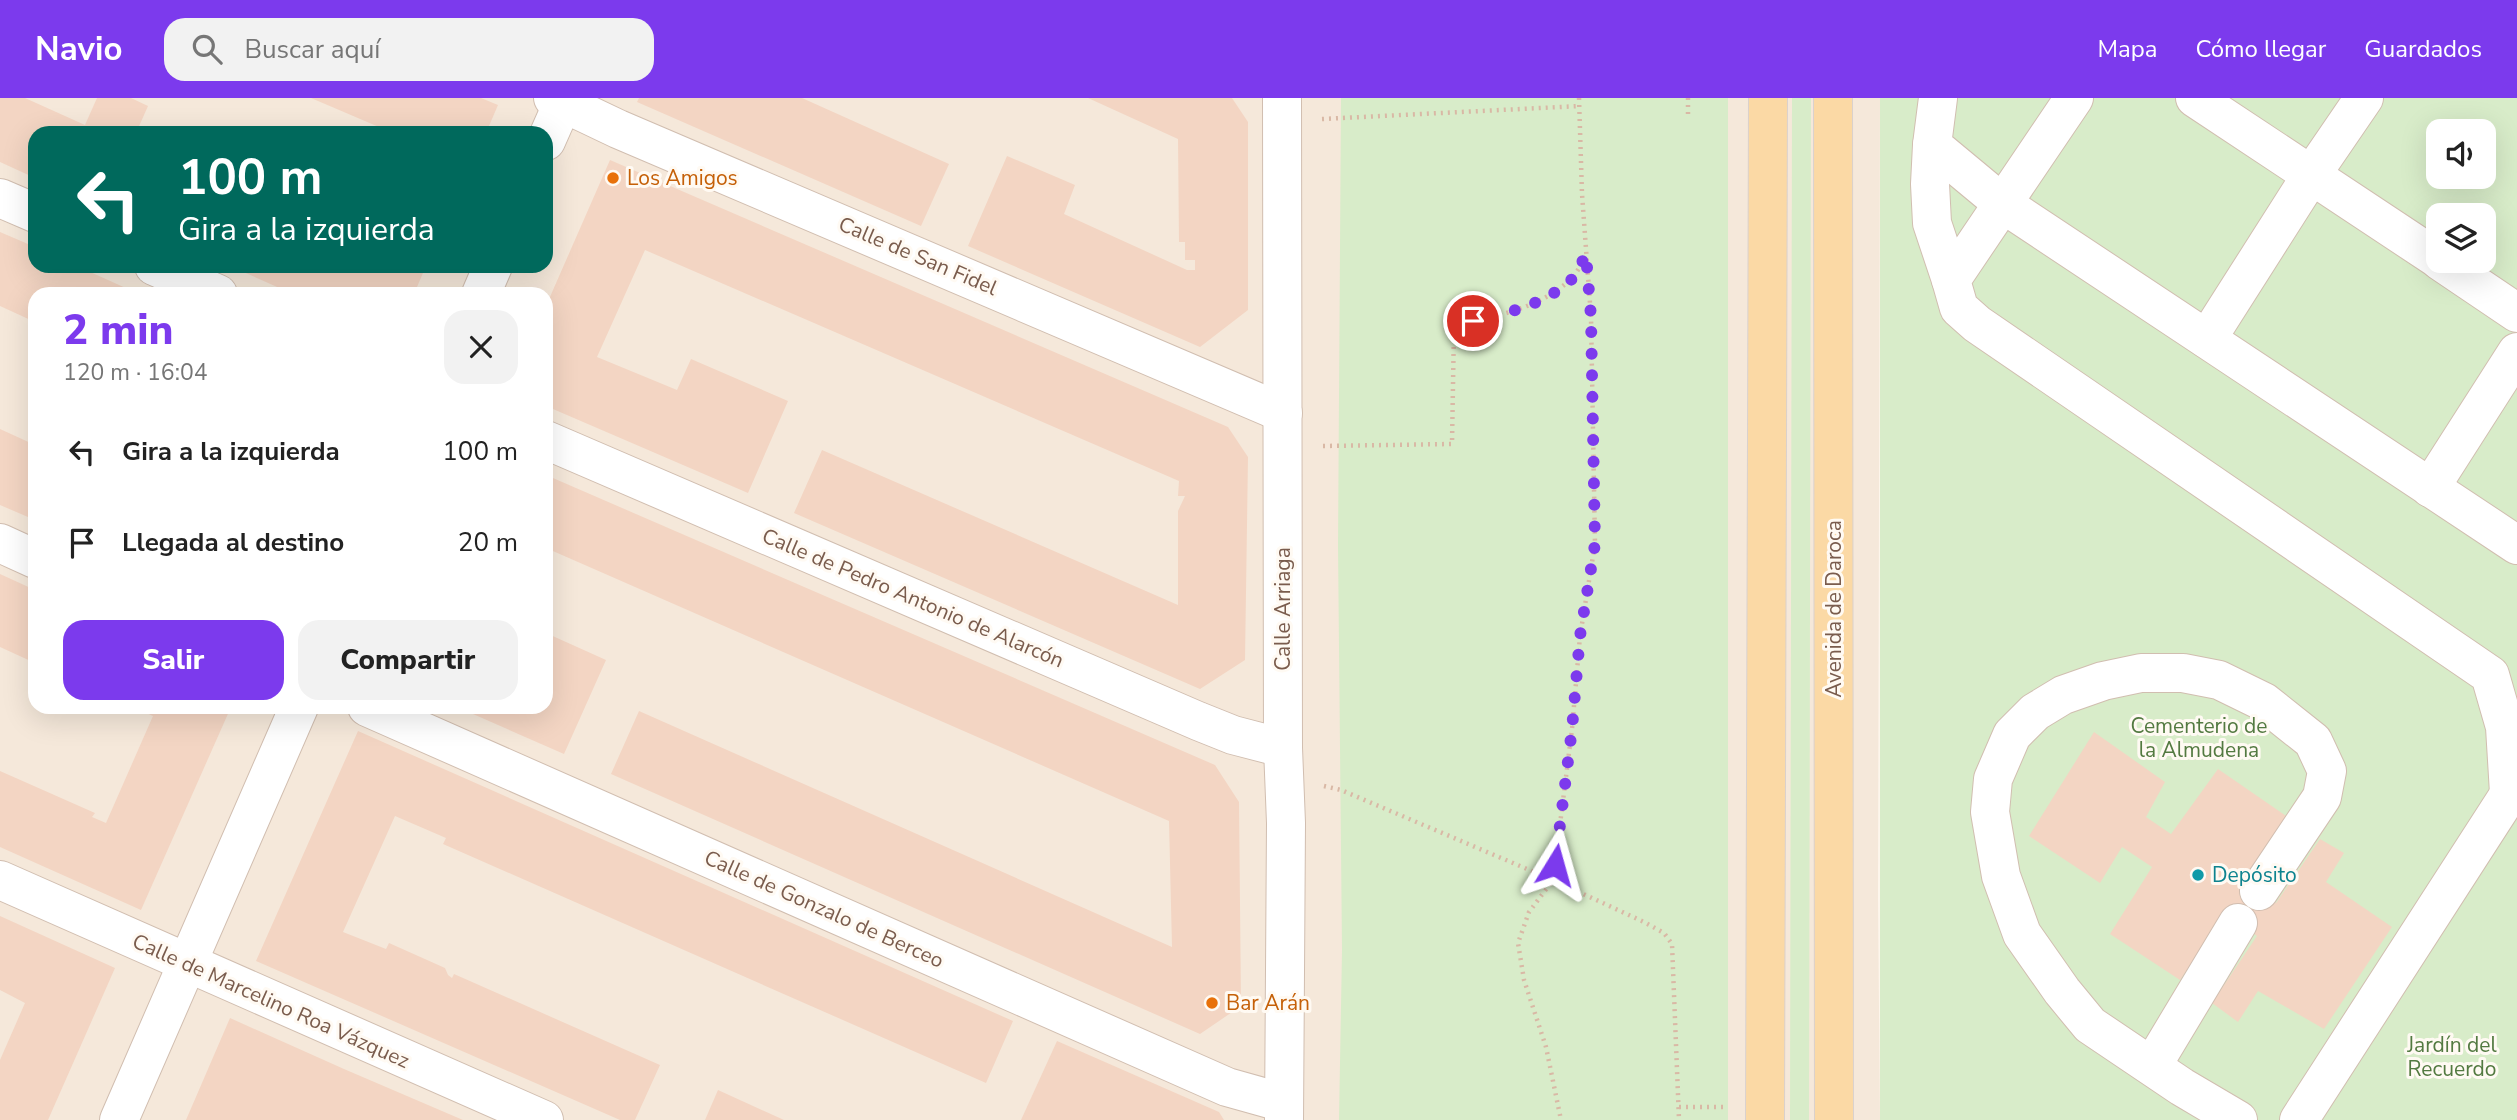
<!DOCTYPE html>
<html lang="es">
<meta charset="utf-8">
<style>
:root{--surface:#fff;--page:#f2f2f2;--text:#222;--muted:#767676;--accent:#7c3aed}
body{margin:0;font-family:"Nunito Sans",sans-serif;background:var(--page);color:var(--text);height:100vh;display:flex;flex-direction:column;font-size:26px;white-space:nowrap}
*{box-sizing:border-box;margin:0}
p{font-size:23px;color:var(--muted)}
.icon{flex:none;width:38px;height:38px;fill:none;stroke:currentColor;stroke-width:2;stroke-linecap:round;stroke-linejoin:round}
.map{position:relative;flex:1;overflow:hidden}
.side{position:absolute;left:28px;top:189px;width:525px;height:427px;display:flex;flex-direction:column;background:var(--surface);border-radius:21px;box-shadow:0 7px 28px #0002}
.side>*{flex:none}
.top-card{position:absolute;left:28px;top:28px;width:525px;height:147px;border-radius:21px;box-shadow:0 7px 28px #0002;background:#00695c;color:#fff;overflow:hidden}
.fabs{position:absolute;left:2426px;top:21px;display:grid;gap:14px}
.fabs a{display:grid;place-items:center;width:70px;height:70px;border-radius:14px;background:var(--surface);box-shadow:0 7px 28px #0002;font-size:35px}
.pin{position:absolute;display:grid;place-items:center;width:60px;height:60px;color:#fff;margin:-30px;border:4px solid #fff;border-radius:50%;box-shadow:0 2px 7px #0007}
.me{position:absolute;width:77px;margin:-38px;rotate:8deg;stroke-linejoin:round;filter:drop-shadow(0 0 5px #0008)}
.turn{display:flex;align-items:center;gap:24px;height:147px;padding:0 35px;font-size:32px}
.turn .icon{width:91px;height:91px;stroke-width:2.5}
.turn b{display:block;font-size:49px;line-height:60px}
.round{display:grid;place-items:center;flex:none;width:74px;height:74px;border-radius:21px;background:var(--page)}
.headline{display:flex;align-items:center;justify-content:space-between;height:119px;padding:0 35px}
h1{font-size:42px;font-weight:800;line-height:52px;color:var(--accent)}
.cta{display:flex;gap:14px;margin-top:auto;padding:14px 35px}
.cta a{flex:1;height:80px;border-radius:21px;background:var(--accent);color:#fff;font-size:28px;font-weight:800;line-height:80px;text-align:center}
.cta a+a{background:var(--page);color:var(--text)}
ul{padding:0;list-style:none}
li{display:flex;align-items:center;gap:21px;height:91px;padding:0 35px}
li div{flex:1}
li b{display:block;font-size:26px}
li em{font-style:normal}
header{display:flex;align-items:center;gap:42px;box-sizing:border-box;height:98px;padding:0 35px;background:var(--accent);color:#fff}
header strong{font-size:33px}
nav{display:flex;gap:38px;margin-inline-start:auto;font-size:24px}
.search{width:490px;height:63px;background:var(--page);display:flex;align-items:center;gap:18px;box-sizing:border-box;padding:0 24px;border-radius:21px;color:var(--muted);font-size:26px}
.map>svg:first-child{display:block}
.residential{fill:#f5e8da;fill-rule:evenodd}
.green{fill:#d8ecc9;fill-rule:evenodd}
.building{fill:#f3d5c3}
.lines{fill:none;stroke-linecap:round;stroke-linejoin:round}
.minor-casing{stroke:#d1beb0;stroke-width:40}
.major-casing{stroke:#dad1cd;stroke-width:40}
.path{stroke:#d9b8a5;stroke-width:4.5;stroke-dasharray:2 5;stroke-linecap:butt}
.minor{stroke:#fff;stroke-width:38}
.major{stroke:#fbd9a5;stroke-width:38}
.route{stroke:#7c3aed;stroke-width:12;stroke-dasharray:0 21.6}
.food-dot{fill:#e8710a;stroke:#fffaf3;stroke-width:2.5}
.culture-dot{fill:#0f9aa8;stroke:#fffaf3;stroke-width:2.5}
.labels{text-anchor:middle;stroke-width:6;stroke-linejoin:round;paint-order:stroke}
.food-label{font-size:21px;fill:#c56008;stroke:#fffaf3;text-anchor:start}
.street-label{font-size:21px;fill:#7a5c4d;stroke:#fffaf3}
.park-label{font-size:21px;fill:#537a41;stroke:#fffaf3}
.culture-label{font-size:21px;fill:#0d838f;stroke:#fffaf3;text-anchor:start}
</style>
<header>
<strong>Navio</strong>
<div class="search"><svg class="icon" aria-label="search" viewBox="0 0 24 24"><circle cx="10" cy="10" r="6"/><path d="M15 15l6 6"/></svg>Buscar aquí</div>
<nav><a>Mapa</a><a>Cómo llegar</a><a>Guardados</a></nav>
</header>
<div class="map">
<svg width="2517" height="1022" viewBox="0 0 2517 1022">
<rect width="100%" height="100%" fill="#fdf6ec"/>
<path class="residential" d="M0,0H1880L1878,800L1880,1022H0ZM35,35H546V168H35ZM35,196H546V609H35Z"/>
<g class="green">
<path d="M1341,0H1728V1022H1339L1342,852L1338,448Z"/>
<path d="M1792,0H1811L1809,1022H1790Z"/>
<path d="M1880,0H2517V1022H1880ZM2438,33H2483V79H2438ZM2438,117H2483V163H2438Z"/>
</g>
<g class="building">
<path d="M0,0H25L85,27L97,0H131L148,8L136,35H35V80L0,64Z"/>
<path d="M311,0H481L498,7L486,35H393Z"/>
<path d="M639,0H802L949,66L921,128L637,4Z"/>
<path d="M1088,0H1232L1248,24V212L1200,249L968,148L1007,58L1075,87L1064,116L1187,172H1195V162H1185V144H1179L1178,41Z"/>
<path d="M610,62L1228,329L1248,359L1245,562L1200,591L794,415L822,352L1178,507V413L1185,398H1178L1179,383L645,152L597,259L677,292L691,261L788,303L748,395L546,308V208Z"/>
<path d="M0,134L35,149V168H77L139,196H35V224L0,208Z"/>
<path d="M230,168H426L414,196H293Z"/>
<path d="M0,331L35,347V422L0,407Z"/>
<path d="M546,377L1215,667L1239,704L1241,908L1200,936L611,676L639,613L1172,849L1169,723L546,450Z"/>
<path d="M0,476L35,492V565L0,549Z"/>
<path d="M546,535L606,562L564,656L457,609H546Z"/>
<path d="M133,609H231L141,812L0,749V673L95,715L92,719L106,725L153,618Z"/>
<path d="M358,633L1013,923L986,985L443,746L446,740L395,718L343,834L386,851L389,845L445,870L448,877L452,880L454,876L660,967L635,1022H620L256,863Z"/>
<path d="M2094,634L2165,684L2146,719L2171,736L2218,671L2289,720L2245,784L2276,805L2320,741L2344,755L2326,784L2392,829L2324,931L2258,893L2238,924L2212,905L2257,838L2226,815L2180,882L2110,836L2152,769L2122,749L2100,785L2029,738Z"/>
<path d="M0,818L115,870L48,1022H0V962L25,905L0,892Z"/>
<path d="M230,920L344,971L463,1022H186Z"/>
<path d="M1057,943L1219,1014L1224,1022H1021Z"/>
<path d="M718,992L784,1022H705Z"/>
</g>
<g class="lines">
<g class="minor-casing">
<g id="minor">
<path d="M553,0L618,31L1283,315"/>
<path d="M1282,0L1283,650L1286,725L1284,1022"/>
<path d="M1938,0L1932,47L2003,106L2517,447"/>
<path d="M2074,0L1951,182L1959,210L1977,226L2490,577L2505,629L2509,695"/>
<path d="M2195,0L2438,161"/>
<path d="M546,43L565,0"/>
<path d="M1932,47L1930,86L1932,125L1951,182"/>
<path d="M0,100L35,115"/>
<path d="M2440,163L2517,215"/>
<path d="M154,168L218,196"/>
<path d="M481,196L493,168"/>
<path d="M2207,241L2312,76L2364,0"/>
<path d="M546,342L1198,623L1233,637L1283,650"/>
<path d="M2430,390L2517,254"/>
<path d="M0,445L35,461"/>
<path d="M367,609L1227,989L1284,1005"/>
<path d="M0,782L544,1022"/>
<path d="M2152,968L2238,825"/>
<path d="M119,1022L299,609"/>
<path d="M2238,1022L2182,989L2090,927L2062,893L2022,836L2001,778L1990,714L1993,681L2012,637L2035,614L2063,597L2103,583L2141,575H2183L2219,582L2264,604L2313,643L2327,673L2322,699L2259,793"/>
<path d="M2299,1022L2517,684"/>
</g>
</g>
<g class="major-casing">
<g id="major">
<path d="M1833,0L1834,1022"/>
<path d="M1765,1022L1768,0"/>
</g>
</g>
<g class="path">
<path d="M1579,0L1582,96L1591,219L1595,446L1580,538L1572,631L1553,782L1644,824L1664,835L1672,846L1679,1022"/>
<path d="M1688,0V19"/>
<path d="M1322,21L1580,8"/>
<path d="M1323,348L1452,346L1454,228C1495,218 1540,211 1572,180C1578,174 1582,164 1586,156"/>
<path d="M1324,688L1341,692L1553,782L1529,814L1518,845L1524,882L1546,949L1561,1022"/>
<path d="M1679,1009H1724"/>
</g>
<use href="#minor" class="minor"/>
<use href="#major" class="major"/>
</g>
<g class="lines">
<path class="route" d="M1473,223C1508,215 1547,206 1573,180C1579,174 1582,163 1586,156L1591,219L1595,446L1580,538L1572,631L1555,767"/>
</g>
<g class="food-dot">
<circle cx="613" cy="80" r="7"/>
<circle cx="1212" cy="905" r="7"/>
</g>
<circle class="culture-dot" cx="2198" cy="777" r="7"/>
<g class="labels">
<g class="food-label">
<text x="627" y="87">Los Amigos</text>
<text x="1226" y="912">Bar Arán</text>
</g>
<g class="street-label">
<text transform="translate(918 158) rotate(23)" y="7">Calle de San Fidel</text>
<text transform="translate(913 500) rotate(23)" y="7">Calle de Pedro Antonio de Alarcón</text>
<text transform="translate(1283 511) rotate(-90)" y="7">Calle Arriaga</text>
<text transform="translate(1834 511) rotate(-90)" y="7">Avenida de Daroca</text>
<text transform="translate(824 811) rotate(24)" y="7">Calle de Gonzalo de Berceo</text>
<text transform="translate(271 903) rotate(24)" y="7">Calle de Marcelino Roa Vázquez</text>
</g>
<g class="park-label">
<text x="2199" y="635">Cementerio de<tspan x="2199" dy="24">la Almudena</tspan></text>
<text x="2452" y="954">Jardín del<tspan x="2452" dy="24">Recuerdo</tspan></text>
</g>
<g class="culture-label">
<text x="2212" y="784">Depósito</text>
</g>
</g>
</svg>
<div class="fabs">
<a><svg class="icon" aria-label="sound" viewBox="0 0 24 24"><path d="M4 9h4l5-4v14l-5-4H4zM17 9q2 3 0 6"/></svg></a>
<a><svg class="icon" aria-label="layers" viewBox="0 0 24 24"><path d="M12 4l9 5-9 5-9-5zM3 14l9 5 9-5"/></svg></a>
</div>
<div class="pin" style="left:1473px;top:223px;background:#d93025"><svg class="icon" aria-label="arrive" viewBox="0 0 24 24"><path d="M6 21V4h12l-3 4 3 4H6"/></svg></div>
<svg class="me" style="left:1555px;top:767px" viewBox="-20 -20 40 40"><path d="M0-17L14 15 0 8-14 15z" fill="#7c3aed" stroke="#fff" stroke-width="4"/></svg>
<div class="top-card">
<div class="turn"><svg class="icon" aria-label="left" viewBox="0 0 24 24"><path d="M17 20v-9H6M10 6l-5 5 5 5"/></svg><div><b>100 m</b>Gira a la izquierda</div></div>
</div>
<section class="side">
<div class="headline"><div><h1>2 min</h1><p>120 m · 16:04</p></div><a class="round"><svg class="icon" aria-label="close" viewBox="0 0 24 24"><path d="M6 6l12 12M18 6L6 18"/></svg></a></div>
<ul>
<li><svg class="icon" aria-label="left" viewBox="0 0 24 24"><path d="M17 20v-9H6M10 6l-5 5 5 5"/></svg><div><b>Gira a la izquierda</b></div><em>100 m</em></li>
<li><svg class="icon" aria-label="arrive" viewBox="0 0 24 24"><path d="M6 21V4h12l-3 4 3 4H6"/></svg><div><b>Llegada al destino</b></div><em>20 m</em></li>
</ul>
<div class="cta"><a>Salir</a><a>Compartir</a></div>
</section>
</div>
